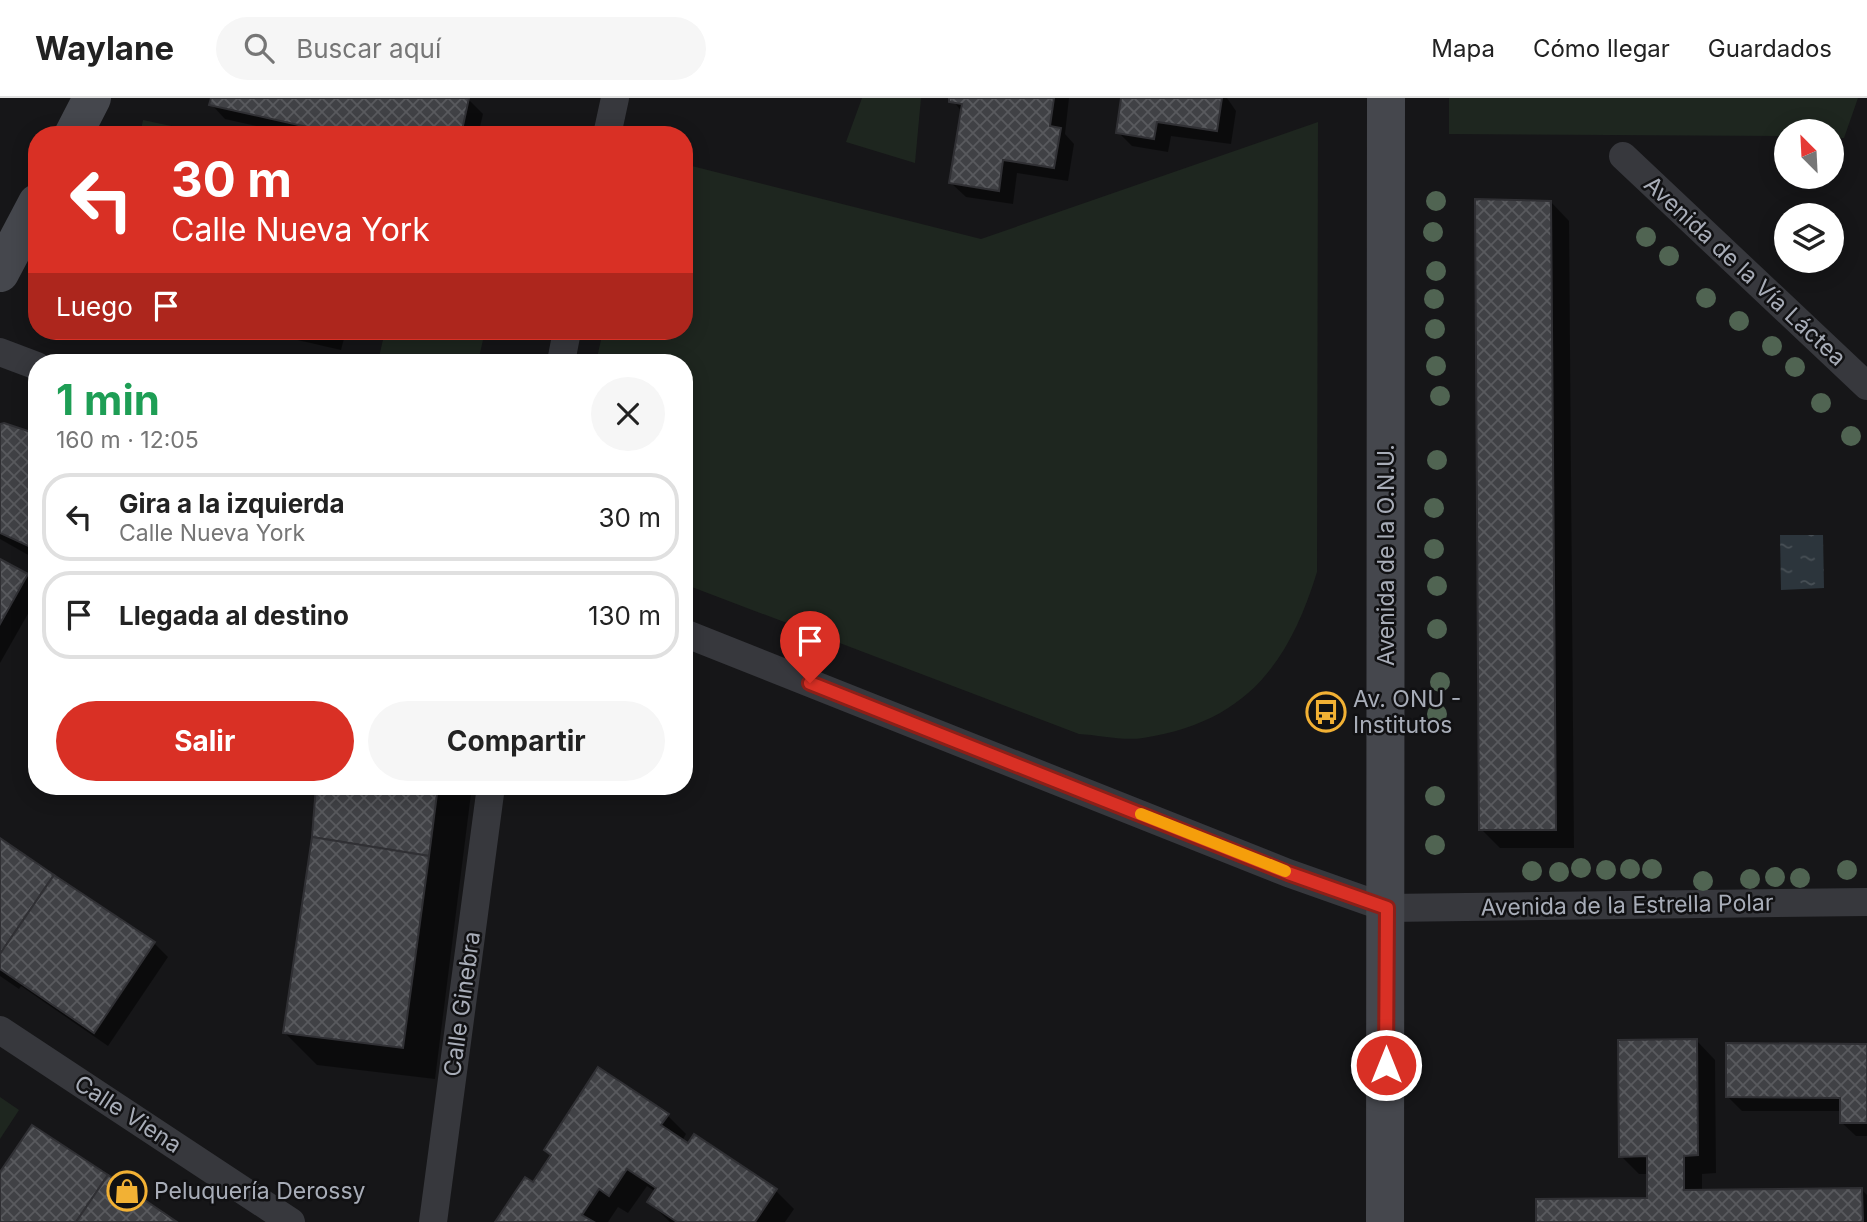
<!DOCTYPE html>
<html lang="es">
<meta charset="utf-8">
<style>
:root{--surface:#fff;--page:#f6f6f6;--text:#222;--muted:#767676;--line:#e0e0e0;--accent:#d93025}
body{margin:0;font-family:Inter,sans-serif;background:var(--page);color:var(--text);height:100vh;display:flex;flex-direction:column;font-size:26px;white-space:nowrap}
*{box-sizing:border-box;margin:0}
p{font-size:23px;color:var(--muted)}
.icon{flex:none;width:38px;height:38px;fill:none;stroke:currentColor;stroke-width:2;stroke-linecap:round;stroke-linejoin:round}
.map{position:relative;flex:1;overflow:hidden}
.side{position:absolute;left:28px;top:256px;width:665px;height:441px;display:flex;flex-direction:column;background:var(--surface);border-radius:28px;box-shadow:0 4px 18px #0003}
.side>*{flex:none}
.hud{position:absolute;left:28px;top:28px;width:665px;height:214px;border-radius:28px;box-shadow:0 4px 18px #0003;background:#d93025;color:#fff;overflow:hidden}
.needle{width:46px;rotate:336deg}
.buttons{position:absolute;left:1774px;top:21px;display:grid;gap:14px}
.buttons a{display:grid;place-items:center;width:70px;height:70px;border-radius:50%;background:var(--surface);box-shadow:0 4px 18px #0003;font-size:35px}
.pin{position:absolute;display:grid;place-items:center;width:60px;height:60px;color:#fff;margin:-72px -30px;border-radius:50% 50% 50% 0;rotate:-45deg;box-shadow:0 0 7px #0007}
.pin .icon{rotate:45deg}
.me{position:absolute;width:77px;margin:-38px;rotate:0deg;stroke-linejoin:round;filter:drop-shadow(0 0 5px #0008)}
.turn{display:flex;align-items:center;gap:24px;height:147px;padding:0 28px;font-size:32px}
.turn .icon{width:91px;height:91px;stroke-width:2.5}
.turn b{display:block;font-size:49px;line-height:60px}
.then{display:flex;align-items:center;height:66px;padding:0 28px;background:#0003;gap:14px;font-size:26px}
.round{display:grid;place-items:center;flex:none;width:74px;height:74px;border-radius:37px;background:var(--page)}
.headline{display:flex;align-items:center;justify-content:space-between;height:119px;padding:0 28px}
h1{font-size:42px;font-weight:700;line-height:52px;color:#1e9e55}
.primary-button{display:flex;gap:14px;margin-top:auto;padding:14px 28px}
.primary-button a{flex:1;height:80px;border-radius:42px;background:var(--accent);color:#fff;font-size:28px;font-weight:700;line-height:80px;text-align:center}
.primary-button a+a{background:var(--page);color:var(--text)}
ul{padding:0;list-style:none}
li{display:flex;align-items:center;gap:21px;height:88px;margin:0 14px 10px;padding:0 14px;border:4px solid var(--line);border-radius:28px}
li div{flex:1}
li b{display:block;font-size:26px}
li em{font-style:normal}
header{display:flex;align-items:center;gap:42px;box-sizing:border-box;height:98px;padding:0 35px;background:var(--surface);border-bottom:2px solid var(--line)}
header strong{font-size:33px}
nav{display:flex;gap:38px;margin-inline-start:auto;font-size:24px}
.search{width:490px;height:63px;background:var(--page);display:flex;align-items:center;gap:18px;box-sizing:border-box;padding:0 24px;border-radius:38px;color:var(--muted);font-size:26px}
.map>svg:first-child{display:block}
.green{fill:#1e261f}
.water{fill:url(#water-ripples)}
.shadow{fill:#0007}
.building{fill:url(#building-cross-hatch);stroke:#303034;stroke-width:2}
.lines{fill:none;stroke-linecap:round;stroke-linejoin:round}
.street{stroke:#37383d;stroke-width:28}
.secondary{stroke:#45474d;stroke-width:38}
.tree{fill:#506452}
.route-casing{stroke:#8d1f18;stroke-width:18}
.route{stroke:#d93025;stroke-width:12}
.slow{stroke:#f59e0b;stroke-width:12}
.labels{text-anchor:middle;stroke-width:5;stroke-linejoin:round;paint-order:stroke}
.street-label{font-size:23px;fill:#a8adb8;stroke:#111113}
.poi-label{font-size:23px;fill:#a8adb8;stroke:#111113;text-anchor:start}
</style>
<header>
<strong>Waylane</strong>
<div class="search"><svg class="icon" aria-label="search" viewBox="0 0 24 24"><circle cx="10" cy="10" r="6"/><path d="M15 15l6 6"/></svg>Buscar aquí</div>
<nav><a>Mapa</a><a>Cómo llegar</a><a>Guardados</a></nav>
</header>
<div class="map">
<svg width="1867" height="1124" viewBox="0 0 1867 1124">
<defs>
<pattern id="water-ripples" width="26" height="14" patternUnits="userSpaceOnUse" patternTransform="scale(1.75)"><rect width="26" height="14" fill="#2c353c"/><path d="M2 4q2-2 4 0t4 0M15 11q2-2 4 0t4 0" fill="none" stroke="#485056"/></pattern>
<pattern id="building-cross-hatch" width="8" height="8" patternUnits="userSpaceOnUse" patternTransform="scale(1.75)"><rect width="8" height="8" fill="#404145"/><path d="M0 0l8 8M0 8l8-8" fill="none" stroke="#595a5e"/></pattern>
</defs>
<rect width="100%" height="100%" fill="#161618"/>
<g class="green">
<path d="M862,0H921L915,65L846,44Z"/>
<path d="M1449,0H1858L1844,40H1832V33H1787V38L1449,36Z"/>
<path d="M143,22L214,37H140Z"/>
<path d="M1318,24L1317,474C1288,568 1245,624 1143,640C1123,643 1099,637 1079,636L684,486V264H596L603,233H684V66L981,141Z"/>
<path d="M385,233H485L478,264H400L379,259Z"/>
<path d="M0,999L19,1012L0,1041Z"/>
</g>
<path class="water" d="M1780,437H1823L1824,490L1781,492Z"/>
<g class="shadow">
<path d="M212,0H462L468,1L483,16L478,37H297L225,21L211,6Z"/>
<path d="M951,0H1069L1065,36L1074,46L1068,83L1017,75L1013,106L966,99L951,85L962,14Z"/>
<path d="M1123,0H1227L1236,13L1231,46L1171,38L1168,54L1132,48L1118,34Z"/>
<path d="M1551,104L1569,123L1574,750H1500L1481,731Z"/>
<path d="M258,233H346L341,252Z"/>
<path d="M0,328L37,339V462L0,441Z"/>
<path d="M0,463L27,478L37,487V500L0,565Z"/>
<path d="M318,688H472L435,981L317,967L285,935L314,739Z"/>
<path d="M0,742L154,845L168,859L108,948L21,888L19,891L0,878Z"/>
<path d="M1697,943L1715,962L1716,1075L1702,1076V1094L1862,1092L1867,1097V1124H1538L1649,1102V1076H1639L1621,1058Z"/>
<path d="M1867,948V1038H1856L1841,1024V1013H1742L1728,999Z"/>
<path d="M668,1018L686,1036L682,1043L775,1092L794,1111L785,1124H670L649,1104L656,1094L647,1088L628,1115L618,1109L608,1124H498L534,1087Z"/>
</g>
<g class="building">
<path d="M211,0H469L461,37H343L209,7Z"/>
<path d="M949,0H1054L1050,28L1061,30L1054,70L1003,62L999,93L949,85L962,6L949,4Z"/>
<path d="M1121,0H1222L1217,33L1157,24L1154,41L1116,35Z"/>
<path d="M1475,101L1551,103L1556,732H1479Z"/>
<path d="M303,233H328L327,238Z"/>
<path d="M4,325L37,336V452L0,435V326Z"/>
<path d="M0,461L28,476L0,526Z"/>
<path d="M316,688H438L429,758L312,739Z"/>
<path d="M312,739L429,758L403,950L283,935Z"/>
<path d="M0,740L54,777L0,856Z"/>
<path d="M54,777L155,844L94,935L0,871V856Z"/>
<path d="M1697,941L1698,1057L1684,1058V1092L1862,1090L1863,1124H1536V1101L1647,1100V1058L1619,1059L1618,942Z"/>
<path d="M1726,945L1867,946V1025H1840V1000L1726,999Z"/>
<path d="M598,969L669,1016L661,1027L688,1045L694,1036L777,1091L755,1124H677L647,1104L656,1090L627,1071L609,1098L599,1091L582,1117L594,1124H495L525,1079L533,1084L551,1057L544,1052Z"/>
<path d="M32,1027L108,1077L76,1124H0V1074Z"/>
<path d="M108,1077L177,1124H76Z"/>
</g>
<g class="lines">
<g class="street">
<path d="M607,37L615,0"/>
<path d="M1623,58L1867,288"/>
<path d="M0,254L37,268"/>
<path d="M561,264L567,233"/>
<path d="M684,535L1288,775L1387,810L1867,804"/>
<path d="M0,932L291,1124"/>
<path d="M433,1124L491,688"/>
</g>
<g class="secondary">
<path d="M73,37L92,0"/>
<path d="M0,175L37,105"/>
<path d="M1385,1124L1386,0"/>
</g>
</g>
<g class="tree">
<circle cx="1436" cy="103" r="10"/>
<circle cx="1433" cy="134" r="10"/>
<circle cx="1646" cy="139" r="10"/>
<circle cx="1669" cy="158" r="10"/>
<circle cx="1436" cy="173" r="10"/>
<circle cx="1706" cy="200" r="10"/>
<circle cx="1434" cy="201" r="10"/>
<circle cx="1739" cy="223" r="10"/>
<circle cx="1435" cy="231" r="10"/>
<circle cx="1772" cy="248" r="10"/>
<circle cx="1436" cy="268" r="10"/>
<circle cx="1795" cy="269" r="10"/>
<circle cx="1440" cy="298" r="10"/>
<circle cx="1821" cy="305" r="10"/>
<circle cx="1851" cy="338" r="10"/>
<circle cx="1437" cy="362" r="10"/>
<circle cx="1434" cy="410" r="10"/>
<circle cx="1434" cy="451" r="10"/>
<circle cx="1437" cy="488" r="10"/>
<circle cx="1437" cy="531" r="10"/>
<circle cx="1440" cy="584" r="10"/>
<circle cx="1437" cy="616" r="10"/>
<circle cx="1435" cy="698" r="10"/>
<circle cx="1435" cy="747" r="10"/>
<circle cx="1581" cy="770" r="10"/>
<circle cx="1630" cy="771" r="10"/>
<circle cx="1652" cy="771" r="10"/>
<circle cx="1606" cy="772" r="10"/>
<circle cx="1847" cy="772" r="10"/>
<circle cx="1532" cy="773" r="10"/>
<circle cx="1559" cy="774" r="10"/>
<circle cx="1775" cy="779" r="10"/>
<circle cx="1800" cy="780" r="10"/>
<circle cx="1750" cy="781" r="10"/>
<circle cx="1703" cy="783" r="10"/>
</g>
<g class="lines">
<g class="route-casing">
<path id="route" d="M810,585L1288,775L1387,810L1386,967"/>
</g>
<use href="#route" class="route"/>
<path class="slow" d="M1141,716L1285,773"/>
</g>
<defs>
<g id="bus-ring" transform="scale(2.0125)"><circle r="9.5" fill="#111113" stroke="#f2b134" stroke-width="1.5"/><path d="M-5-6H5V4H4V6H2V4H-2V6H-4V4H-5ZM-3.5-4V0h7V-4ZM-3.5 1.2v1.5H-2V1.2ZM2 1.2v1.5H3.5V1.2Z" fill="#f2b134"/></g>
<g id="shop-ring" transform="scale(2.0125)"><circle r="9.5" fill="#111113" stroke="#f2b134" stroke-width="1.5"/><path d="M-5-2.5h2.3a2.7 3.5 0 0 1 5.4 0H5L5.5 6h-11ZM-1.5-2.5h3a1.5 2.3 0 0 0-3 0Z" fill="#f2b134"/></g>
</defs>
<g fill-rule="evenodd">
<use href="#bus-ring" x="1326" y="614"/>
<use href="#shop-ring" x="127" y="1093"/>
</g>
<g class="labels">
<g class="street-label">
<text transform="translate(1745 173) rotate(43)" y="8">Avenida de la Vía Láctea</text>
<text transform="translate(1386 457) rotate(-90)" y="8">Avenida de la O.N.U.</text>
<text transform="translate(1627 807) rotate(-1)" y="8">Avenida de la Estrella Polar</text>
<text transform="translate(462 906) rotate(-82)" y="8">Calle Ginebra</text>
<text transform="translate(128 1016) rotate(33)" y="8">Calle Viena</text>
</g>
<g class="poi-label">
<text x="1353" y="609">Av. ONU -<tspan x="1353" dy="26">Institutos</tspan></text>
<text x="154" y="1101">Peluquería Derossy</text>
</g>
</g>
</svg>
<div class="buttons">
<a><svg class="needle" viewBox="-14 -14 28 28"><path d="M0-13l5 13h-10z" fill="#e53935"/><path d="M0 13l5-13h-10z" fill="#767676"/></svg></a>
<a><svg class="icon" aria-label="layers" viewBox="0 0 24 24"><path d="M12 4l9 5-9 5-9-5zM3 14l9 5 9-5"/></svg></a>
</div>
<div class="pin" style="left:810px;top:585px;background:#d93025"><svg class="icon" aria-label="arrive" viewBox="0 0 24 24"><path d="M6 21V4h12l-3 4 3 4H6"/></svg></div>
<svg class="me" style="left:1386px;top:967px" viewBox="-20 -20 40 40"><circle r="17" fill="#d93025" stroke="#fff" stroke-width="3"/><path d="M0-11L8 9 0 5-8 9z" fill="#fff"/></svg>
<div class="hud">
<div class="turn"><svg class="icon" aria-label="left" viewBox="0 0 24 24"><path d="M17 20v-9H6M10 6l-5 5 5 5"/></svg><div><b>30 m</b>Calle Nueva York</div></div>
<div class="then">Luego<svg class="icon" aria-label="arrive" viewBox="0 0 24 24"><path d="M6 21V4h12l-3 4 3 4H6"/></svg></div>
</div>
<section class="side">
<div class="headline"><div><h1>1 min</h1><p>160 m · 12:05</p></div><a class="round"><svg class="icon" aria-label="close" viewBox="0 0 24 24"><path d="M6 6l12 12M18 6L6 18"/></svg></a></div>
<ul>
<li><svg class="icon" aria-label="left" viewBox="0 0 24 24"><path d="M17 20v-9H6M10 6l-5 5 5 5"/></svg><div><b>Gira a la izquierda</b><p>Calle Nueva York</p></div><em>30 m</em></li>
<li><svg class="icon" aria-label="arrive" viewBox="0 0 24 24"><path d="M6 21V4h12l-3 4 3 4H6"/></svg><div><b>Llegada al destino</b></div><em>130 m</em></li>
</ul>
<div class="primary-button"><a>Salir</a><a>Compartir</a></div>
</section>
</div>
